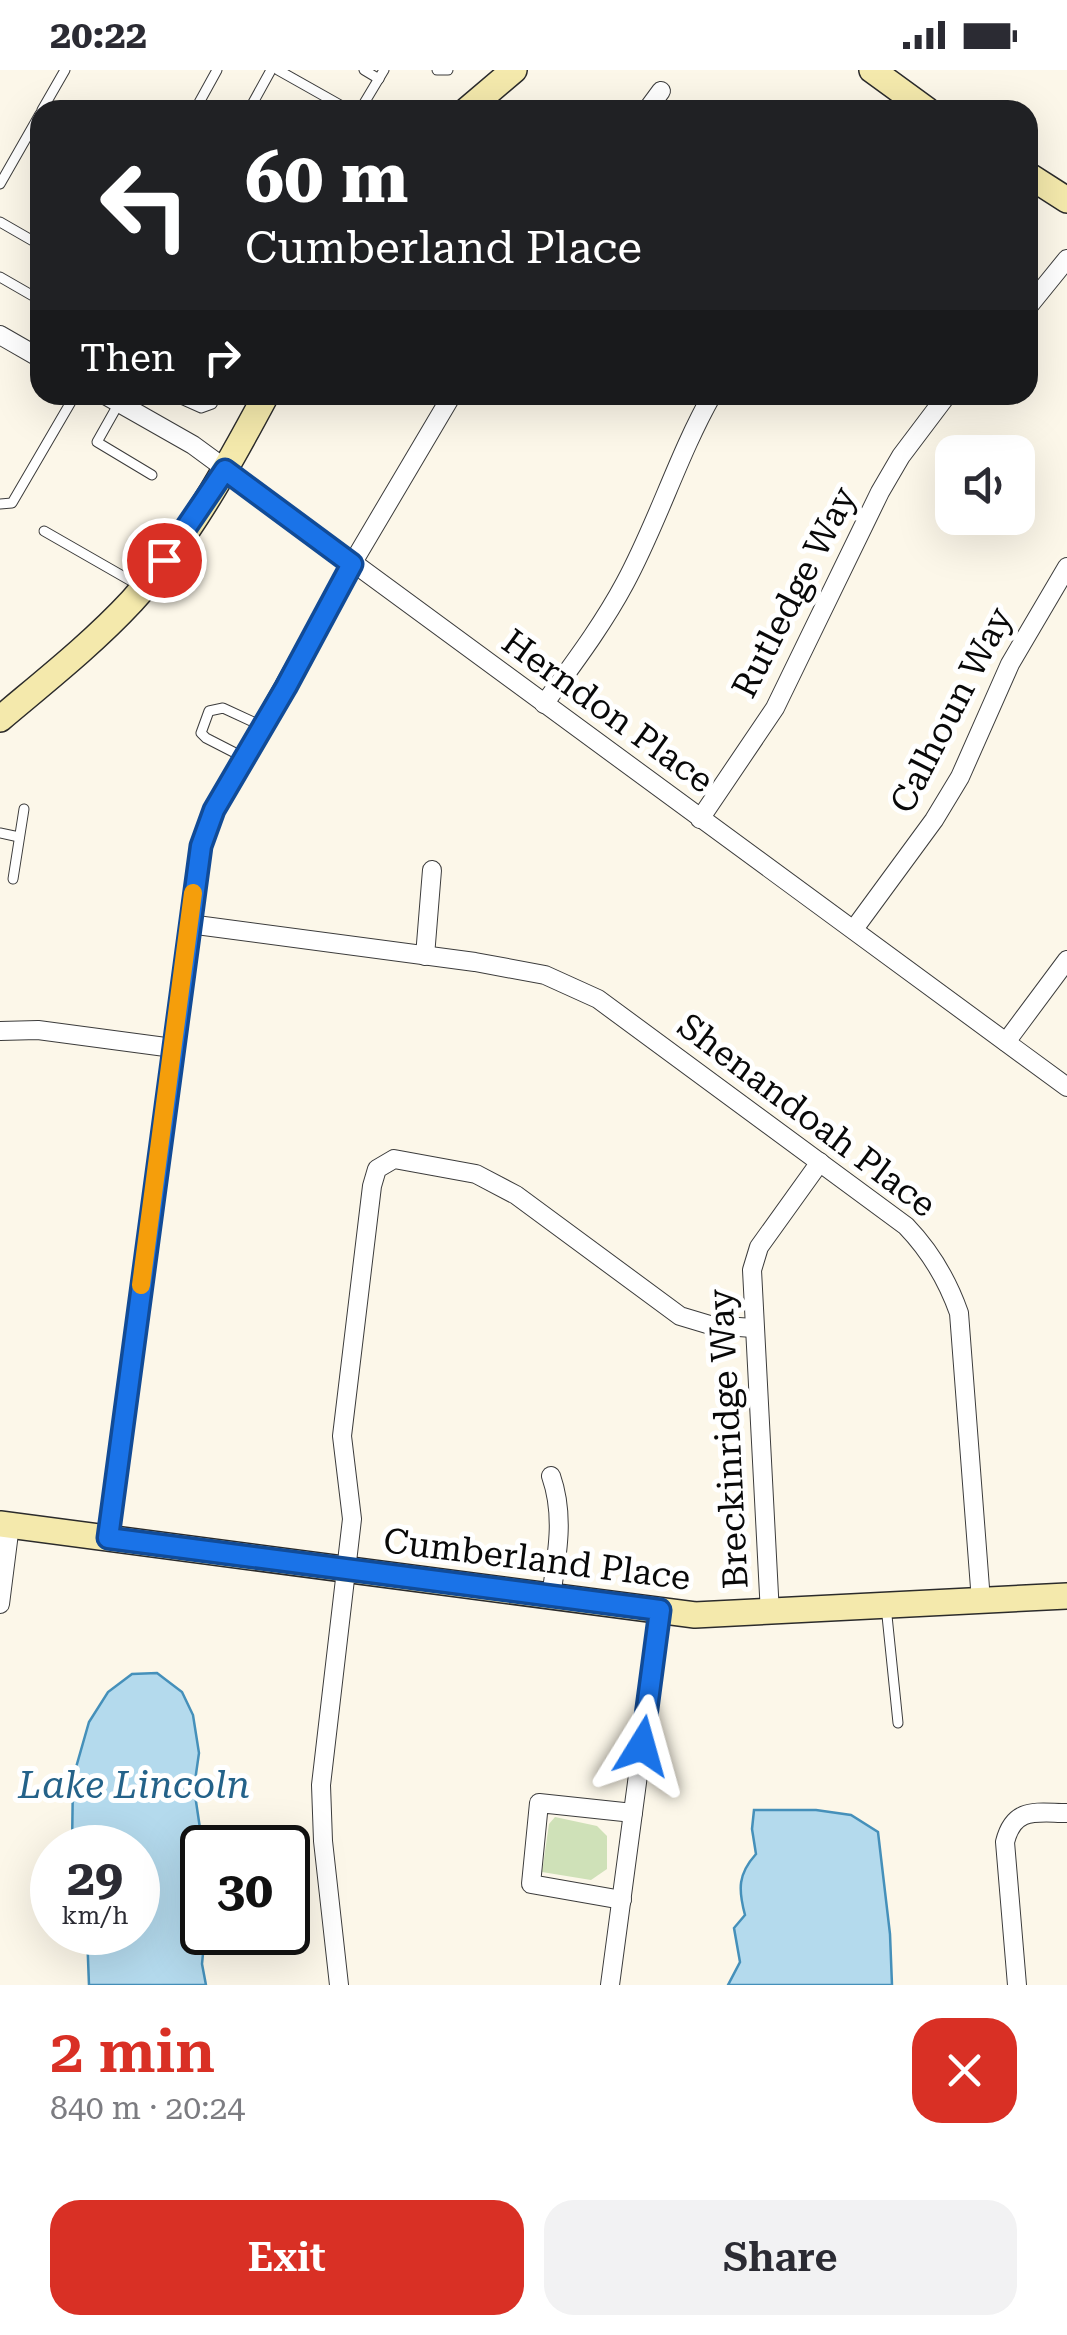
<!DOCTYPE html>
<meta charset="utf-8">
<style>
:root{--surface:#fff;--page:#f2f2f3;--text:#2b2b33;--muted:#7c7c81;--accent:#d93025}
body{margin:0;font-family:"Roboto Serif",serif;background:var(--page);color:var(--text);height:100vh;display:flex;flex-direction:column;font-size:38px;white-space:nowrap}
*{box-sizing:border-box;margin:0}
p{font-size:32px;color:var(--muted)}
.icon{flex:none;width:55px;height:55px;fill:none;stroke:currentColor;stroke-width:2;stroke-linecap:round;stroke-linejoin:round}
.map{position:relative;height:1915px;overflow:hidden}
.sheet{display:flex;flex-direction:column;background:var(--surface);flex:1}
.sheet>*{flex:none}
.banner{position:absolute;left:30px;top:30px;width:1008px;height:305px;border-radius:30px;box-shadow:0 10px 40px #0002;background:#202124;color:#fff;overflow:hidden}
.buttons{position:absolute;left:935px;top:365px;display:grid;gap:20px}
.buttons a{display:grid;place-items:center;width:100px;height:100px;border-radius:20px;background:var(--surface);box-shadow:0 10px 40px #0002;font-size:50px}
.speed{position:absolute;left:30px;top:1755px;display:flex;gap:20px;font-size:50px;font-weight:700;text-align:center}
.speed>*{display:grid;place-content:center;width:130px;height:130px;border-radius:50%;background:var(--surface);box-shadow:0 10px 40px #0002;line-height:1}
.speed small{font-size:25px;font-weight:400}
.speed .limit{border:5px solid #111;border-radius:15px;background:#fff;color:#111}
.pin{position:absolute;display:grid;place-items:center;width:85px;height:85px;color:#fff;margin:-42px;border:5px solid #fff;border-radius:50%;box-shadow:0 2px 10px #0007}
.me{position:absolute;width:110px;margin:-55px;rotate:8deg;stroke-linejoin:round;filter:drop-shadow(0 0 8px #0008)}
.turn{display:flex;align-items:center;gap:35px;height:210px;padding:0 50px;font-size:45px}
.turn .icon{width:130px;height:130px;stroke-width:2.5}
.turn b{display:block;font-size:70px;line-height:85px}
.then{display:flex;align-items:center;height:95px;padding:0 50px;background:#0003;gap:20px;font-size:38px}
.round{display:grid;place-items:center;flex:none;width:105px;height:105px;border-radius:30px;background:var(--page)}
.head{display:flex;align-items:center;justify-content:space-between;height:170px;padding:0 50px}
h1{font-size:60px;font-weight:600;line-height:75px;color:var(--accent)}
.primary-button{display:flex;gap:20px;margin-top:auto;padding:20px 50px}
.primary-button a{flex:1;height:115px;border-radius:30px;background:var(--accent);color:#fff;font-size:40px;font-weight:600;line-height:115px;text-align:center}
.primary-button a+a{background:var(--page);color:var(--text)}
.status{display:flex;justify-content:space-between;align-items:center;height:70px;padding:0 50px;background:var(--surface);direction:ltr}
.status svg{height:28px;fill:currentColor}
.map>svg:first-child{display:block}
.green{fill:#cfe1b8}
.water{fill:#b4daed;stroke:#4590ba;stroke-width:2.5}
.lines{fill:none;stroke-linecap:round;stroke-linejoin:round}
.lane-casing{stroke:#3c3c3c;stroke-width:11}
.street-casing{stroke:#3c3c3c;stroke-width:20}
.secondary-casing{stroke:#2b2b2b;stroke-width:28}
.lane{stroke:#fff;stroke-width:9}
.street{stroke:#fff;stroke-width:18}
.secondary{stroke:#f4e9ac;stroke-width:25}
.route-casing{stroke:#114b97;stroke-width:25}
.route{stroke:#1a73e8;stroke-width:18}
.slow{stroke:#f59e0b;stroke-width:18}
.labels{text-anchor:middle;stroke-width:10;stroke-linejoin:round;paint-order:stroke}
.street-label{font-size:35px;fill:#090909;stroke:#fff}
.water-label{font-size:38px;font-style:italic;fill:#246289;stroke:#fff}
</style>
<div class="status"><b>20:22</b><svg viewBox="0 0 49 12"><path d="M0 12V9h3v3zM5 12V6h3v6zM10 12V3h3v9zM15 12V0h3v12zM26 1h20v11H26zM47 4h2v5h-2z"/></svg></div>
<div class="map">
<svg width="1067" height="1915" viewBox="0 0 1067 1915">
<rect width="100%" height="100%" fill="#fcf7e9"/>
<path class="green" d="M555,1747L597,1756L607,1766V1799L591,1810L542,1802L549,1754Z"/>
<g class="water">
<path d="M157,1603L182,1622L193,1645L199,1683L194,1718L201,1765L197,1803L202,1825L205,1863L202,1894L206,1915H89L87,1863L138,1862V1778L72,1777L73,1708L89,1652L108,1622L132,1604Z"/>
<path d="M754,1740H816L851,1745L878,1762L890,1864L892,1915H728L740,1892L734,1858L745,1845C738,1819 738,1804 756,1784L752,1759Z"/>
</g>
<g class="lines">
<g class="lane-casing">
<g id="lane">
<path d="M278,0L349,40"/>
<path d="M364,0L379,9"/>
<path d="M437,0H448"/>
<path d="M42,40L65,0"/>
<path d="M195,40L217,0"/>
<path d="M249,40L271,0"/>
<path d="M360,40L384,0"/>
<path d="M0,114L40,44"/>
<path d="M0,152L40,175"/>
<path d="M0,207L40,230"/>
<path d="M172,325L201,338L212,334L217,325"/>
<path d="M119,333L97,372L152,405"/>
<path d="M0,434L12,433L75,325"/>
<path d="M44,461L140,516"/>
<path d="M245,688L206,668L201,663L209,641L223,638L262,656"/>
<path d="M0,763L19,767"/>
<path d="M13,809L24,739"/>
<path d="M886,1536L898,1653"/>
</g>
</g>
<g class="street-casing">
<g id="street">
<path d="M647,40L661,21"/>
<path d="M1028,237L1067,189"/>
<path d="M0,265L40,288"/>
<path d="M105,325L193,375L1067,1017"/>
<path d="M544,634C573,594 602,556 625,513C658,452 678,385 712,325"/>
<path d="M700,749L775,638L880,422L901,386L947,325"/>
<path d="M189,854L475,892L545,905L598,929L906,1156C931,1182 947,1209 959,1243L981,1531"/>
<path d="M854,859L934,750L960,707L1010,594L1067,497"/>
<path d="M425,886L432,800"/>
<path d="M0,961L38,960L173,978"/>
<path d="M1006,972L1067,890"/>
<path d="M551,1406C565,1446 557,1485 551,1526"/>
<path d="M108,1468L201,775L214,741L352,494L452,325"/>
<path d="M0,1534L10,1455"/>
<path d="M770,1544L752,1200L759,1177L820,1092"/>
<path d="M622,1830L531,1814L539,1733L633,1743"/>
<path d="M339,1915L323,1771L321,1715L352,1449L342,1366L372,1116L377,1099L394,1089L476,1104L516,1125L680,1246L710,1255L753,1258"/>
<path d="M610,1915L660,1540"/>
<path d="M1017,1915L1005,1772C1014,1736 1037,1743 1067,1743"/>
</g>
</g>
<g class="secondary-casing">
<g id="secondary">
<path d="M872,0L927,40"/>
<path d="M467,40L514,0"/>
<path d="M1028,105L1067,130"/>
<path d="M0,649C45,611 92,574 132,531C187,471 228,396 266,325"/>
<path d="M0,1454L695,1545L1067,1526"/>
</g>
</g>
<use href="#lane" class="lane"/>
<use href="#street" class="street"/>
<use href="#secondary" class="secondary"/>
</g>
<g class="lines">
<g class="route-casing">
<path id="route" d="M164,490L225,400L352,494L286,617L214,740L201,776L108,1468L660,1540L642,1676"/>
</g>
<use href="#route" class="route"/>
<path class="slow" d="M141,1215L193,823"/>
</g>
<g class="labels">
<g class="street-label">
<text transform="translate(794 522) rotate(-63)" y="12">Rutledge Way</text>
<text transform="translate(951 640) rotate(-63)" y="12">Calhoun Way</text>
<text transform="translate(608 641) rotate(36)" y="12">Herndon Place</text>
<text transform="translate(807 1045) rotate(37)" y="12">Shenandoah Place</text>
<text transform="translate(728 1369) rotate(-93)" y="12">Breckinridge Way</text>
<text transform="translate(537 1489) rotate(7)" y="12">Cumberland Place</text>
</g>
<g class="water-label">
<text x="134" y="1728">Lake Lincoln</text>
</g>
</g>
</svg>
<div class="buttons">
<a><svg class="icon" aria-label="sound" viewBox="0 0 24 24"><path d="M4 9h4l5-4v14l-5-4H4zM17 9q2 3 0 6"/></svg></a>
</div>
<div class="speed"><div>29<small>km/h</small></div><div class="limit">30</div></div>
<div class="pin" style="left:164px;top:490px;background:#d93025"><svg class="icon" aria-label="arrive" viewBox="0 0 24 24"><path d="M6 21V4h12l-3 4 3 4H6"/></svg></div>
<svg class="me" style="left:642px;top:1676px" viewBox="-20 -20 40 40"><path d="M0-17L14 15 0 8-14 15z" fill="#1a73e8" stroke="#fff" stroke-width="4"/></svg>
<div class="banner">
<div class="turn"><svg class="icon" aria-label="left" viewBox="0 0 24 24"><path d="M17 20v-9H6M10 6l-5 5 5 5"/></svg><div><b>60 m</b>Cumberland Place</div></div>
<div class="then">Then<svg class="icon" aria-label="right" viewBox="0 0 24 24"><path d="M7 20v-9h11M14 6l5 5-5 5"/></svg></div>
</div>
</div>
<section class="sheet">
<div class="head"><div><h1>2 min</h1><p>840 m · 20:24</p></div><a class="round" style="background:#d93025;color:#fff"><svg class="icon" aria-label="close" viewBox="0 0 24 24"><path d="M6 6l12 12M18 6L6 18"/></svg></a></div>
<div class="primary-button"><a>Exit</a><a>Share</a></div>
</section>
